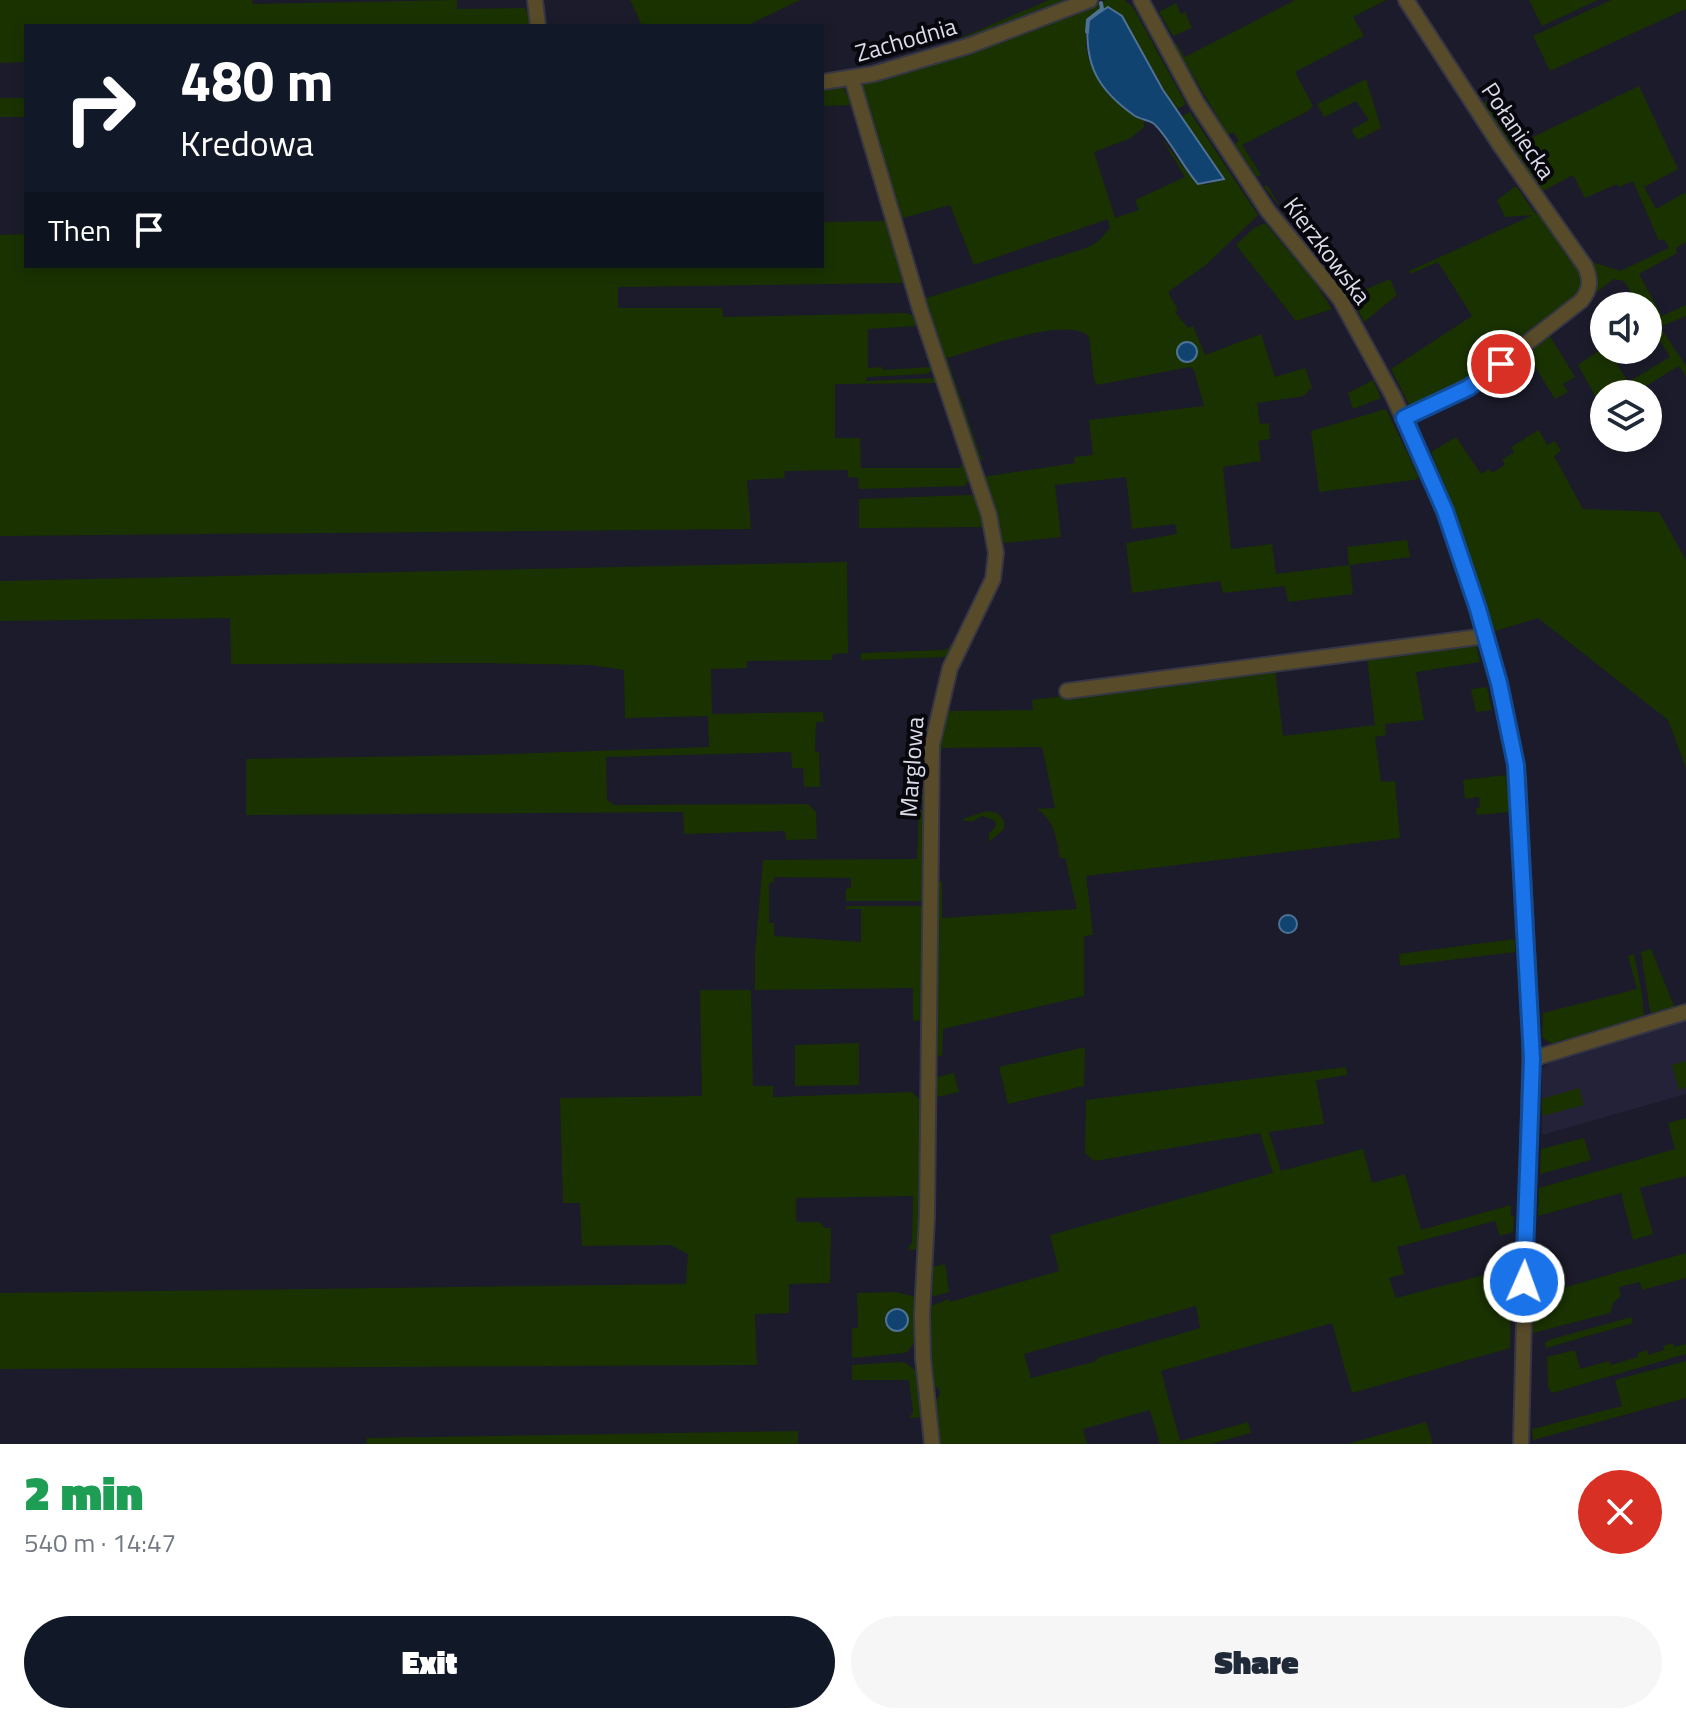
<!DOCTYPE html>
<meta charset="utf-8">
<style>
:root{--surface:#fff;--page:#f6f6f7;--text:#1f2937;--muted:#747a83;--accent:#111827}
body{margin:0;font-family:"Titillium Web",sans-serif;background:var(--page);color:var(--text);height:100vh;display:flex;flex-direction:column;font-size:30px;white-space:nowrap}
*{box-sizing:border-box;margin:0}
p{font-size:26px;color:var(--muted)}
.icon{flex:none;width:44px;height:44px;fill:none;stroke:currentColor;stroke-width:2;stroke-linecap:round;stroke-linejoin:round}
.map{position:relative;height:1444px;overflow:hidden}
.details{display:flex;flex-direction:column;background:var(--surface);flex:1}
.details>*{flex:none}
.banner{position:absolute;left:24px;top:24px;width:800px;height:244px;border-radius:0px;box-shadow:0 4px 12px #0003;background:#111827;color:#fff;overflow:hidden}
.fabs{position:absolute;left:1590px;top:292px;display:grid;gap:16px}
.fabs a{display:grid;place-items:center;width:72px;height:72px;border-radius:50%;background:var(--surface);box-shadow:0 4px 12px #0003;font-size:40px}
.pin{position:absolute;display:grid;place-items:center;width:68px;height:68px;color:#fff;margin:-34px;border:4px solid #fff;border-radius:50%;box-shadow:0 2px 8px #0007}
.me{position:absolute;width:88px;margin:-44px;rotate:2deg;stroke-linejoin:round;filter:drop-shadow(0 0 6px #0008)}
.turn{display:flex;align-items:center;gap:28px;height:168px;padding:0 24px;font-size:36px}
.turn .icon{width:104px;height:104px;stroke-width:2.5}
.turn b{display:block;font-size:56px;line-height:68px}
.then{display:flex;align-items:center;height:76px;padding:0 24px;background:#0003;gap:16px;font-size:30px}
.round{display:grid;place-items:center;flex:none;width:84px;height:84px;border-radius:42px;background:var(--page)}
.head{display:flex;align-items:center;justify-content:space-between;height:136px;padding:0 24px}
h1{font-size:48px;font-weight:800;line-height:60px;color:#1e9e55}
.button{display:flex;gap:16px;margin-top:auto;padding:16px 24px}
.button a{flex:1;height:92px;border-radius:48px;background:var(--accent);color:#fff;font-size:32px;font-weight:800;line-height:92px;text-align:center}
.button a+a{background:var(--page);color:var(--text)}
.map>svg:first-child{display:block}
.built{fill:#232239}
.green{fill:#1a3200;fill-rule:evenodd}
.water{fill:#114371;stroke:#4e7195;stroke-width:2}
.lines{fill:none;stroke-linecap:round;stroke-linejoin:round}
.stream{stroke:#4e7195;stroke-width:4}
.street-casing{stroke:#363645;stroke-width:18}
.street{stroke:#584b29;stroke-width:14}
.route-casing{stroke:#114b97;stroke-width:20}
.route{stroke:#1a73e8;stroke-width:14}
.labels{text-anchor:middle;stroke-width:8;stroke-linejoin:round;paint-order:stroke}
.street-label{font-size:24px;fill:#dbdce8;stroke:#07070d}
</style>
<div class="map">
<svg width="1686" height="1444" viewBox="0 0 1686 1444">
<rect width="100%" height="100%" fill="#1b1b2b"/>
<path class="built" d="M1686,1018V1094L1542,1135V1069L1558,1055Z"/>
<g class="green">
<path d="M0,0H252L253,4L457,0V9L525,8L533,26H26V62L0,63Z"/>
<path d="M630,0H800L746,26H642Z"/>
<path d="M1049,0H1075L987,33L937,48Z"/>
<path d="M1106,0H1124L1133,7L1186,104L1176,110L1122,16L1107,7L1088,20C1087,28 1085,38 1086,46C1089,77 1119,107 1144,121V127L1131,138L1094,152L1115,218L1139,210L1135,200L1185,177L1160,136L1190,176L1205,185L1224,179L1180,117L1190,112L1258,215L1206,265L1168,292L1178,310L1175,312L1188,328L1193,326L1205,355L1261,334L1275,377L1305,368L1312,387L1304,396L1257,403L1260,424L1269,423L1270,439L1258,441L1261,461L1223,467L1231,549L1272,544L1276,574L1349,565L1347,547L1407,540L1410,557L1350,565L1353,594L1288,602L1285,586L1223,593L1220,581L1132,593L1126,543L1177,534L1175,524L1132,529L1126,477L1055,485L1061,537L1003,543L1000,541L982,477L1075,463L1074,457L1093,455L1089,420L1204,406L1194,370L1189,367L1097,385L1094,380L1089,337C1070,314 974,351 947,358L980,455L984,460L975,458L923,299L1086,248C1098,243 1103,237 1110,227L1108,219L974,265L950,205L899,219L861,86L862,83L998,42Z"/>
<path d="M1295,0H1386L1353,17L1364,36L1295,72L1313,106L1308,111L1242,145L1261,175L1257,177L1234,144L1239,141L1233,132L1228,135L1174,44L1176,43L1185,57Z"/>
<path d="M1529,0H1598L1542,26Z"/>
<path d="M1611,0H1686V9L1550,71L1533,36Z"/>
<path d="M1176,3L1181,14L1185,12L1192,28L1173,36L1159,12Z"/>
<path d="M1366,79L1381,128L1358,140L1351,130L1369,120L1356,101L1324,117L1317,104Z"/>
<path d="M1639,86L1678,169L1644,187L1656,209L1686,192V242L1676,248L1677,253L1639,274L1662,316L1686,305V316L1660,327L1686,366V376L1679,366L1633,394H1604V412L1578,365L1604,347V350H1635L1616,362L1628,382L1670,357L1658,337L1648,342V306H1639L1624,281L1614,279L1594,294L1596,284L1589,261L1620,271L1669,248L1664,239L1659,241L1633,181L1619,187L1617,184L1585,198L1573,175L1541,192L1479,105L1487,101L1516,145Z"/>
<path d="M822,88H844L851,105L822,106Z"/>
<rect x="0" y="98" width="26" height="19"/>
<path d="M1267,185L1283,211L1304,232L1309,230L1343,284L1264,187Z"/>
<path d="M1516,186L1536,214H1542L1578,264L1583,282L1579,294C1522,340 1478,379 1411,409L1391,369L1472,316L1438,262L1410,274L1409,271L1533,215L1505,217L1497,200Z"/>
<path d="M885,221L904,280L902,283L618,287V308H722L723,317L904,313L912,315L918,326L868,329V368L882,367L883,370L931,367L933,370L926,374L867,377L866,381L935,378L937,383L835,384V438H860L861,468H961V465L968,464L971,477L965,486L859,489L858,478L848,477V470L785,471L784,478L747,480L751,529L0,536V235L26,234V266H822V222Z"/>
<path d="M1265,223L1314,281L1332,309L1296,321L1236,245L1254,228Z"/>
<path d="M1390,279L1397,295L1364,322L1350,296Z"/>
<path d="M1548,333L1575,377L1563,384L1568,392L1555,399C1546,383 1531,366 1531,347Z"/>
<path d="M1373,380L1381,398L1353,409L1348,393Z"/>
<path d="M1386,409L1419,477L1414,480L1319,492L1311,431Z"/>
<path d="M1539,430L1547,445L1555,441L1561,451L1554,456L1583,509L1659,512L1686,560V768L1668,720L1538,618L1495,631L1458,519L1431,452L1456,437L1481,474L1489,469L1492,473L1505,465L1502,460L1514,452L1511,447Z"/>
<path d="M971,495L976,496L980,502C986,530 998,560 983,586L988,560L984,527L859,528V499Z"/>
<path d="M847,562L848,653L833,654L832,660L747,661V668L711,669L712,714L823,712L824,722H816L815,751L819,752L820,787H804L803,768H792L791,752L606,757L607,800L614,805L808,804L816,812L817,839L786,840L785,831L684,834L683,812L246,815V759L479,755L709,747L708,716L625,718L624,670L591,665L483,663L231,664L230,618L0,621V581Z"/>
<path d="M978,594L946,657L861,660V653L945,650L951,645Z"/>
<path d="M1476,645L1480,662L1416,672L1424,720L1385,724L1386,735L1375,737L1381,782L1395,781L1400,838L1086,876L1093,935L1084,936V996L943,1029L942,1056L932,1055L934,882L942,881V918L1077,909L1065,858H1060C1057,839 1054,820 1037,809L1055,808L1042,747L942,748L941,757L936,756L945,711L1033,710L1032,700L1275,669L1283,736L1375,725L1367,658Z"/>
<path d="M1487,687L1492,710L1476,712L1471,689Z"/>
<path d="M924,722L927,725L925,803H921Z"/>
<path d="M1506,775L1510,812L1477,815L1476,808L1480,807L1479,797L1465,799L1463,780Z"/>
<path d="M919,809L925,812L924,901H846V889L851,888V878L774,877V882L769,883V923H774V936L861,942V909H846V906H924L923,1020L913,1021V988L755,990V954L763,860L917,859Z"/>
<path d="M986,811L998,813L1004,821V829L989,842V834L996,826L994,820L982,816L973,821H964L963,819Z"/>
<path d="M1515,939V952L1400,966L1399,954Z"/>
<path d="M1651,949L1674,1006L1686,1003V1007L1653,1015L1650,1011L1641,952Z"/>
<path d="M1634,954L1642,994L1644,1019L1555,1046L1542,1037L1543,1013L1637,989L1628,956Z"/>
<path d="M700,990H751L753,1086H773V1097L912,1092L921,1101L920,1249L909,1250V1245L912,1244L913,1196L796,1198V1222H819L825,1228H831L830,1283L789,1284V1313L755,1314L757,1365L0,1369V1293L686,1284L688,1254L671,1245L582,1246L580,1203H563L560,1098L702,1096Z"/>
<path d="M859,1043V1085L795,1086V1045Z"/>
<path d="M1085,1047L1084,1086L1008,1104L999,1067Z"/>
<path d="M1686,1061V1087L1679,1090L1672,1065Z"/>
<path d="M1346,1067L1347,1075L1316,1080L1324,1124L1269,1132L1281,1171L1363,1149L1372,1183L1405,1174L1421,1230L1511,1205V1216H1514L1513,1232L1500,1236L1495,1221L1397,1247L1404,1274L1389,1278L1396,1298L1511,1268L1510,1348L1352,1393L1332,1323L1161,1371L1180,1441L1248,1422L1251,1433L1210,1444H1160L1150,1410L1083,1429L1087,1444H936L933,1405L940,1394L938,1387H931L926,1308L949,1299L950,1302L1059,1271L1050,1235L1273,1173L1260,1133L1094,1161L1085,1153L1086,1100ZM1196,1306L1200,1328L1097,1358V1361L1031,1378L1024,1354Z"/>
<path d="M954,1073L959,1092L933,1098V1078Z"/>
<path d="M1579,1088L1584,1105L1542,1116V1099Z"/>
<path d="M1686,1118V1176L1640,1188L1653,1234L1633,1240L1621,1193L1538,1216L1539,1188L1675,1149L1668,1123Z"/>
<path d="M1584,1138L1591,1160L1540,1174L1541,1149Z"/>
<path d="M1686,1253V1278L1642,1290L1640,1282L1619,1287L1621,1296L1613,1303L1610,1313L1533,1333L1534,1296Z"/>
<path d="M945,1264L949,1292L935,1296L927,1294L929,1268Z"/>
<path d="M895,1292L917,1297C917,1316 922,1342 905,1353L852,1358V1328H858L857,1293Z"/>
<path d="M1631,1317L1633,1323L1546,1348L1545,1343L1549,1340Z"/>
<path d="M1673,1343L1674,1347L1686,1344V1354L1552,1393L1548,1387L1547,1357L1575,1350L1580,1369L1609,1361L1611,1365L1638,1357V1353L1647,1350L1648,1355L1664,1350L1663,1346Z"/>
<path d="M1686,1361V1398L1533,1440L1532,1429L1622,1406L1615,1380Z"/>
<path d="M899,1362L906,1363L918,1373L925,1417L909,1418L913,1412L909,1380H852V1365Z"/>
<path d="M1426,1422L1433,1444H1347Z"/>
<path d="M798,1431V1444H366L367,1438Z"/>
</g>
<g class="water">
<path d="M1108,7L1122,16L1163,90L1224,179L1198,184C1184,169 1167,134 1153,123C1148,120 1140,119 1135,116C1098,90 1084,65 1088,20Z"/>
<circle cx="1187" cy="352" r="10"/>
<circle cx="1288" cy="924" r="9"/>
<circle cx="897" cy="1320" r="11"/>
</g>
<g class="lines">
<path class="stream" d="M1087,32L1088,20L1102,9L1101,3"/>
<g class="street-casing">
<g id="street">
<path d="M535,0L538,26"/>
<path d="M1141,0L1197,103L1268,211L1340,299L1393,396L1445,511L1478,609L1499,683L1518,777L1531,1028L1521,1444"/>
<path d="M852,79L920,309L989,515L996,553L993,579L950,668L932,745L927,1216L922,1315L923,1358L932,1444"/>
<path d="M822,82L873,74L968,46L1090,0"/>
<path d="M1404,418L1477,382L1581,301C1591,289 1591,280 1585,266L1500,145L1406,0"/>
<path d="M1067,691L1486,636"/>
<path d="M1532,1059L1686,1012"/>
</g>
</g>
<use href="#street" class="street"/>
</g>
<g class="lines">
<g class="route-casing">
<path id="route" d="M1501,364L1468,388L1404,418L1445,511L1478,609L1499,683L1516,765L1532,1059L1524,1282"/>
</g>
<use href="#route" class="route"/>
</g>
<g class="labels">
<g class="street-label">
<text transform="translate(906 40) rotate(-16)" y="8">Zachodnia</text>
<text transform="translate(1518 131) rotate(56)" y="8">Połaniecka</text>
<text transform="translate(1327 251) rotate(53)" y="8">Kierzkowska</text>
<text transform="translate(912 767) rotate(-86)" y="8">Marglowa</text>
</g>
</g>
</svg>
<div class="fabs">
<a><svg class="icon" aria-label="sound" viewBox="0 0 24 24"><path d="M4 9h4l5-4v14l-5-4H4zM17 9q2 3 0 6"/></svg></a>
<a><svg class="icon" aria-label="layers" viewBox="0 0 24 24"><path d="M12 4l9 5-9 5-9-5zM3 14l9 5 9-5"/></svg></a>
</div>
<div class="pin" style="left:1501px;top:364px;background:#d93025"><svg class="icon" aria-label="arrive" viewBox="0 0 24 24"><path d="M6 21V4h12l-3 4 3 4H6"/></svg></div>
<svg class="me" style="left:1524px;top:1282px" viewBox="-20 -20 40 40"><circle r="17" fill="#1a73e8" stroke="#fff" stroke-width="3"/><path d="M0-11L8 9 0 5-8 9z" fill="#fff"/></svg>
<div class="banner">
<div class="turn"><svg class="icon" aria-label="right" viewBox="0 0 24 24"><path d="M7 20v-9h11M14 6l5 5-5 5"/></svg><div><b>480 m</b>Kredowa</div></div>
<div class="then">Then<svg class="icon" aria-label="arrive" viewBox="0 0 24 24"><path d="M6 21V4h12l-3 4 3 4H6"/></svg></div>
</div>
</div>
<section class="details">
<div class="head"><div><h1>2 min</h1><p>540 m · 14:47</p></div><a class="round" style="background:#d93025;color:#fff"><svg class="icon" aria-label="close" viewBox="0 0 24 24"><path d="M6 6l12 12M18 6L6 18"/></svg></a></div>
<div class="button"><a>Exit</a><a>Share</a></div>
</section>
